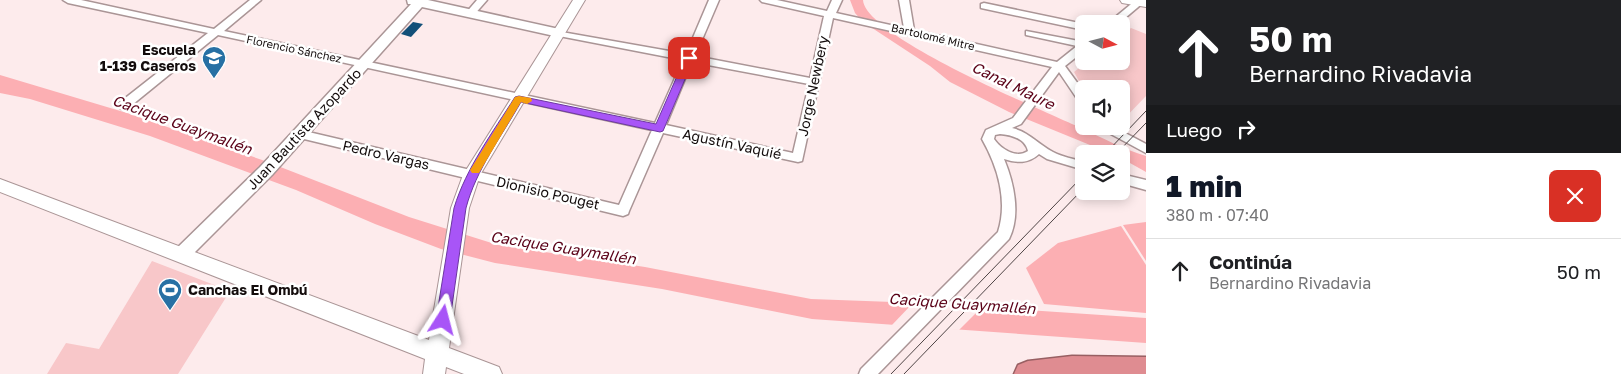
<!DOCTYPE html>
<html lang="es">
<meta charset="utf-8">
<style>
:root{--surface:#fff;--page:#f2f2f2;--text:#202124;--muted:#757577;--line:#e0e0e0;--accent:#111827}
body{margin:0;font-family:"Golos Text",sans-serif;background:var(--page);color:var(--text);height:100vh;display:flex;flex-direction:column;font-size:19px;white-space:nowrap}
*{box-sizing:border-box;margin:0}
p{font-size:16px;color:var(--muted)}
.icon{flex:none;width:28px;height:28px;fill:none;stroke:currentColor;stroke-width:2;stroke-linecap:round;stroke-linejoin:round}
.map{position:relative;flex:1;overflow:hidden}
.details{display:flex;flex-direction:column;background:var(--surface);width:475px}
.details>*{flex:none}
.guide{background:#202124;color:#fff;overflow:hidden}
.needle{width:32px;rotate:97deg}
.buttons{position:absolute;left:1075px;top:15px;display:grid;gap:10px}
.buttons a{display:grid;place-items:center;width:55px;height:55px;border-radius:8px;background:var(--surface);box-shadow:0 2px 12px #0003;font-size:25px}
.pin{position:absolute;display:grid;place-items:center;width:42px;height:42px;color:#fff;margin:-21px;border-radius:10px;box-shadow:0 2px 8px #0006}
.me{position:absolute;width:55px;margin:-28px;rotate:9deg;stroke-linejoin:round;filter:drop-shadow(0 0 4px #0008)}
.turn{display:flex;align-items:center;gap:18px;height:105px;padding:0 20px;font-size:22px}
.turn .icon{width:65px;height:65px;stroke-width:2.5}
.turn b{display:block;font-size:35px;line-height:42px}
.then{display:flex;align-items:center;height:48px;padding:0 20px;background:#0003;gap:10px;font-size:19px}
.round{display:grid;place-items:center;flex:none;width:52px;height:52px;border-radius:8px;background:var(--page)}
.overview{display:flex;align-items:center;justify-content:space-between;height:85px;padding:0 20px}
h1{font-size:30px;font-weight:800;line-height:38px;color:var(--accent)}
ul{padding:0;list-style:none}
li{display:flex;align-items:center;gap:15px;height:65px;padding:0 20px;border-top:1px solid var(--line)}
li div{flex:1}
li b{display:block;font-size:19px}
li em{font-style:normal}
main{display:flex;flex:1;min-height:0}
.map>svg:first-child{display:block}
.green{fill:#f8c7c9}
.water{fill:#fcafb3}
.pier{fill:#fdebec}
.building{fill:#124f78}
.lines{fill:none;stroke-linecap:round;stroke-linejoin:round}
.minor-casing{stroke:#aa9596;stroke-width:3}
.tertiary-casing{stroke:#aa9596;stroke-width:3}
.secondary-casing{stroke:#aa9596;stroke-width:2}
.motorway-casing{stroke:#985f62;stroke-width:3}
.minor{fill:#fff;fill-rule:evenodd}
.tertiary{fill:#fff;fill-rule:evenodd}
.secondary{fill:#fff;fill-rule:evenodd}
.motorway{fill:#df8c91;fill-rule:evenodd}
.tram{stroke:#4e4445;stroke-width:1}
.route{fill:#a855f7;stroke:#6d37a1}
.slow{fill:#f59e0b}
.labels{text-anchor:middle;stroke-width:5;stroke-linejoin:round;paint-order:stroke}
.far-street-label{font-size:11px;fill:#130c0c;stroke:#fff}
.poi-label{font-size:14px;font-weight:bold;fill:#130c0c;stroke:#fff;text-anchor:end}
.street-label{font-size:14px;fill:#130c0c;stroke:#fff}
.water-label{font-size:15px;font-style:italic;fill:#5a0017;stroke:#fff}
</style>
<main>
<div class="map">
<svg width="1146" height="374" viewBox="0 0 1146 374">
<rect width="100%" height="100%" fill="#fdebec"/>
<g class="green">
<path d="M1131,28L1146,34V96L1121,122V89L1084,90L1074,72L1088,61H1121V36Z"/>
<path d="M152,261L230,291L178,374H47L66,343L99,349Z"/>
</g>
<g class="water">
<path d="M850,0H863C865,37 1047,112 1083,129C1105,139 1123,149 1146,156V172L1121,158V154H1112L1009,112L950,82L930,66L863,22L855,13Z"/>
<path d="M0,75L127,113L265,161L409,217L498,245L645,267L811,299L920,303L1146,318V343L812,319L662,289L495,263L441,249L375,224L296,190L150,136L30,99L0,93Z"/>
<path d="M1146,222V261L1123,225Z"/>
<path d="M1121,226L1146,265V313L1044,304L1026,268L1058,243Z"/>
</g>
<path class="pier" d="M913,303L982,307L959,330L891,326Z"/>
<path class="building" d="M413,22L423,24L411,37L401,34Z"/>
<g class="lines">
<g class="minor-casing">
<g id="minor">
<path d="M63,0H81L214,29L250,0H261L224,31L655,123L683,60L559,36L554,33L556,31L686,54L709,0H719L695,56L810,78L824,16L762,2L760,0H777L827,11L832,0H842L836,13L904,28L899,0H909L914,30L1057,62L1077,46L1026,35V31L1084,42V51L1065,66L1084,92V104L1080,103L1059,72L1021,124L1012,128C1029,132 1038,144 1053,152C1062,157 1074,159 1084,162V170L1047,159L1039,154C1028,164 1017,163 1004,159C1014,183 1021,215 1009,239L878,374H859L861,369L998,232C1008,201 998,167 982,139L986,130L1013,118L1052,67L833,18L802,161L798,162L663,133L629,211L628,214L623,216L300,138L294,134L300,130L619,205L652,130L218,35L127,109L123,110L117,106L119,103L208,33L68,3ZM692,62L809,84L793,153L666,125ZM1000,134C1011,135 1025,138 1028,151C1016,159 1001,149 994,139L995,135Z"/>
<path d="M477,0H487L473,16H467L465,14Z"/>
<path d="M1136,0H1142L1144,2L1118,24H1107Z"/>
<path d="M984,3L1084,24V30L981,8V4Z"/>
<path d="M1096,126H1112L1146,144V153Z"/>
<path d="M1121,174L1146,180V190L1121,183Z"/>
</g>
</g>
<g class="tertiary-casing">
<path id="tertiary" d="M407,0H428L559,29L565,33L559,37L422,7L272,175L188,259L182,261L176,259L173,254L176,249L260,167L411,4H408Z"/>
</g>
<g class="secondary-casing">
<g id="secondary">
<path d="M573,0H585L480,175L469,208L449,348L499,367L502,374H464L446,367L445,374H423L425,359L0,192V179L429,340L451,208L463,175Z"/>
<path d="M1120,0H1146V7L1122,3Z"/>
</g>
</g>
<g class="motorway-casing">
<path id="motorway" d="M1072,356L1146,357V374H1014L1018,365L1028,361Z"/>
</g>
<use href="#minor" class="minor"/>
<use href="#tertiary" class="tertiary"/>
<use href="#secondary" class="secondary"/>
<use href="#motorway" class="motorway"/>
<g class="tram">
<path d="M1105,154L1146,111"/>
<path d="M1116,154L1146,123"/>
<path d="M891,374L1084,175"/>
<path d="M904,374L1084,188"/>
</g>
</g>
<path class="route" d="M689,55L694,58L663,131L660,132L521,102C501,137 476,170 466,208L450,320L448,324L443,326L438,324L436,320L454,208C466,168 493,132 515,97L519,96L656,124L685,58Z"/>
<path class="slow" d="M519,96L531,98L532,101L527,104L521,102L479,173H472L470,170L472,167L515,97Z"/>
<defs>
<g id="school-pin" transform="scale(1.25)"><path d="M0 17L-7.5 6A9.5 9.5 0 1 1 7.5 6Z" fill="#2770a4" stroke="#fff"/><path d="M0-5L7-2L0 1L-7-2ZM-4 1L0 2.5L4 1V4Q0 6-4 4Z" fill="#fff"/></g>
<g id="stadium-pin" transform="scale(1.25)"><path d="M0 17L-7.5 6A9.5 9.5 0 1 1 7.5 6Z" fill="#2770a4" stroke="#fff"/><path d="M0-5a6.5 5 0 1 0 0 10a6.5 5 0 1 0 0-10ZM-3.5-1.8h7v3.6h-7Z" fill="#fff"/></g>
</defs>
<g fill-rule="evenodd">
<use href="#school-pin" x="214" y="58"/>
<use href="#stadium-pin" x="170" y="290"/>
</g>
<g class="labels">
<g class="far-street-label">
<text transform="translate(933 37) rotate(13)" y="4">Bartolomé Mitre</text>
<text transform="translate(294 49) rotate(12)" y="4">Florencio Sánchez</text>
</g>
<g class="poi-label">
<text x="196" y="55">Escuela<tspan x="196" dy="16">1-139 Caseros</tspan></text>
<text x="188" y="295" text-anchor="start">Canchas El Ombú</text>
</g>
<g class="street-label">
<text transform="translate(813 86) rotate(-78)" y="5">Jorge Newbery</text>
<text transform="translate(304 129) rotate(-47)" y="5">Juan Bautista Azopardo</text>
<text transform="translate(732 144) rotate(12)" y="5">Agustín Vaquié</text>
<text transform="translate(386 155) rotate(13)" y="5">Pedro Vargas</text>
<text transform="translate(548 193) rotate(13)" y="5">Dionisio Pouget</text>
</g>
<g class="water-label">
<text transform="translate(1013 86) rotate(26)" y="5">Canal Maure</text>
<text transform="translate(182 125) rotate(20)" y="5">Cacique Guaymallén</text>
<text transform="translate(563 248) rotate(9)" y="5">Cacique Guaymallén</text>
<text transform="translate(962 304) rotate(4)" y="5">Cacique Guaymallén</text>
</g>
</g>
</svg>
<div class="buttons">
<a><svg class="needle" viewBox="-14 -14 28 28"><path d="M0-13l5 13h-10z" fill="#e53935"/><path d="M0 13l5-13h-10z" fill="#757577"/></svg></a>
<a><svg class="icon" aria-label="sound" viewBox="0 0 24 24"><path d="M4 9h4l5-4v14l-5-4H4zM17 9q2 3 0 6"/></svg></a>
<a><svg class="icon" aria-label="layers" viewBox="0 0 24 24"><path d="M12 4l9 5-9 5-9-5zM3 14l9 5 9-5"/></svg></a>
</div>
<div class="pin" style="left:689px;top:58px;background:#d93025"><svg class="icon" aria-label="arrive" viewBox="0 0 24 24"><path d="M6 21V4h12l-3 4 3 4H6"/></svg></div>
<svg class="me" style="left:443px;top:320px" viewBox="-20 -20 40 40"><path d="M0-17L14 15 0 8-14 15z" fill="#a855f7" stroke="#fff" stroke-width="4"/></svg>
</div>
<section class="details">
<div class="guide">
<div class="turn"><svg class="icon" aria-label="ahead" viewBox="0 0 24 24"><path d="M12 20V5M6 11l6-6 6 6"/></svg><div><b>50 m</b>Bernardino Rivadavia</div></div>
<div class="then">Luego<svg class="icon" aria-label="right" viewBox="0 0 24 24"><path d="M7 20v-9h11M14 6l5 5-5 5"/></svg></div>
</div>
<div class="overview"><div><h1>1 min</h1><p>380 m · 07:40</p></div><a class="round" style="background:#d93025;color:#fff"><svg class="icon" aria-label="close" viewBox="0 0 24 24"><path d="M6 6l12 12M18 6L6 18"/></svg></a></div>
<ul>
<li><svg class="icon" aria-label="ahead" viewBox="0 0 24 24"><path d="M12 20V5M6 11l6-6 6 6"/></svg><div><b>Continúa</b><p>Bernardino Rivadavia</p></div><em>50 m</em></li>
</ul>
</section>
</main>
